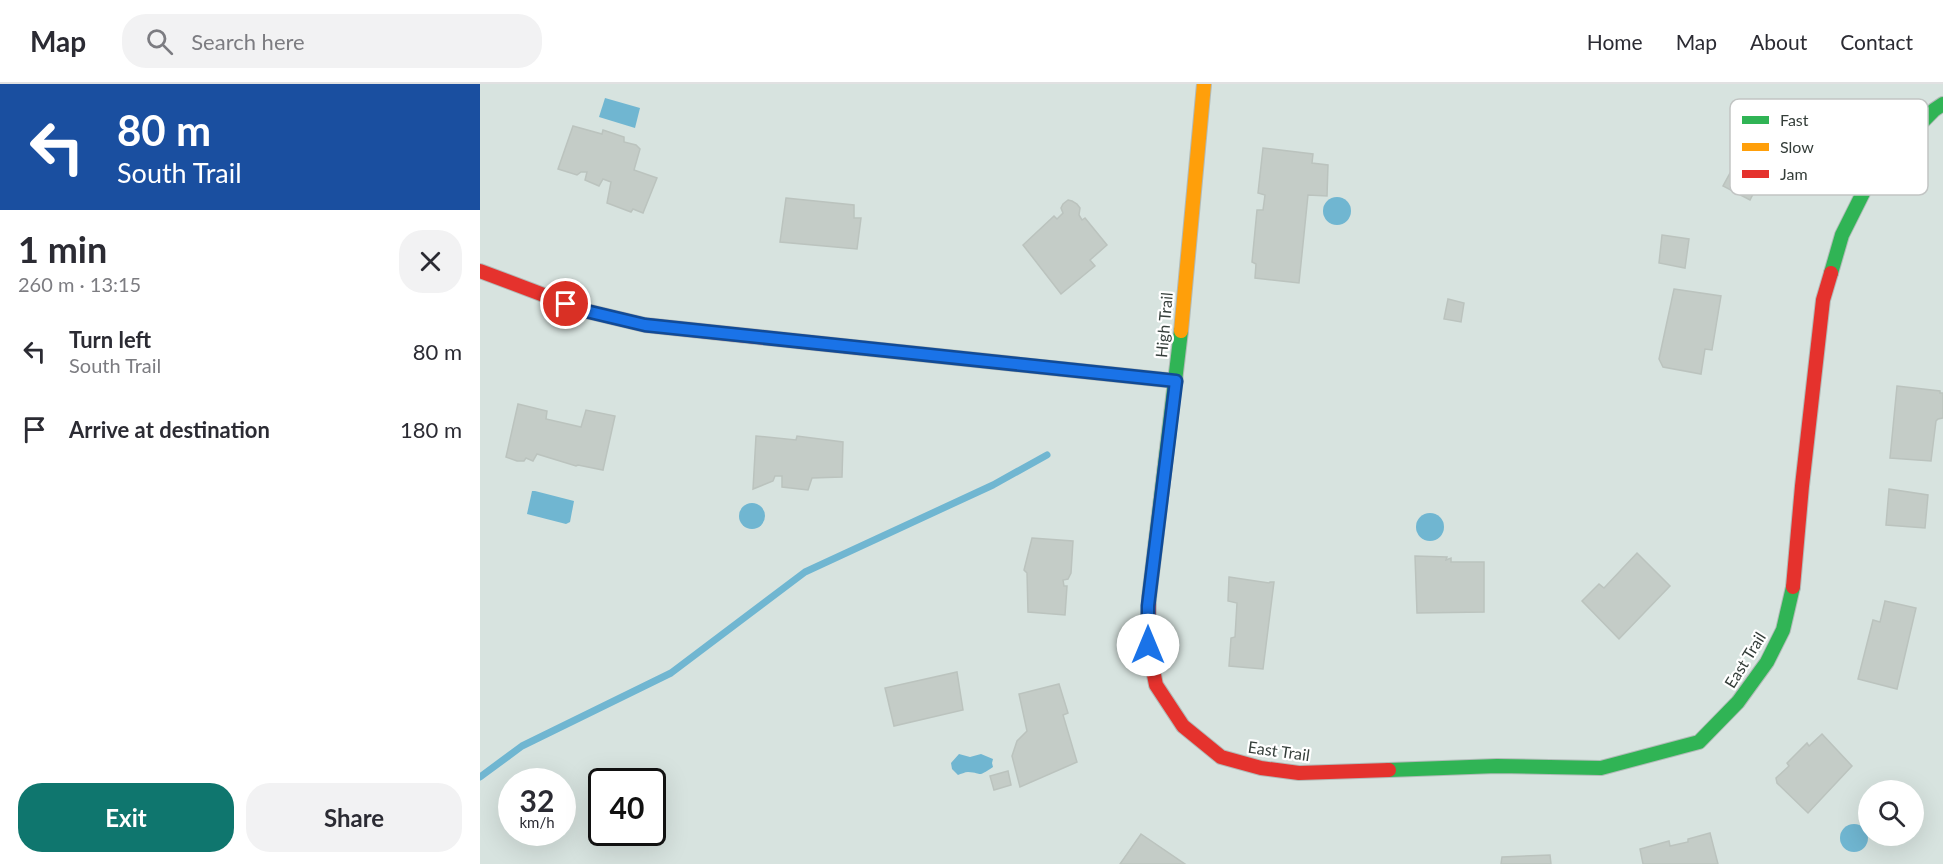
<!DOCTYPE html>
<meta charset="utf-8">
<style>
:root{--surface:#fff;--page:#f2f2f3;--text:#2b2b33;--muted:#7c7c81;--line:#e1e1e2;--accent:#0f766e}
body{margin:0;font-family:Lato,sans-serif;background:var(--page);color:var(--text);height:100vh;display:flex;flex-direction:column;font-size:22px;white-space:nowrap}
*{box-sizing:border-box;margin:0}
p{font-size:20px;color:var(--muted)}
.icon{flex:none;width:33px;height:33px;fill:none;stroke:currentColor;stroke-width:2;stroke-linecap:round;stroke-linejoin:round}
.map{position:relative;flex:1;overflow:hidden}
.panel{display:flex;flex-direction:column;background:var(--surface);width:480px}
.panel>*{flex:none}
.top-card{background:#1a4fa0;color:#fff;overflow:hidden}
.buttons{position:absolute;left:1378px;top:696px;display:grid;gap:12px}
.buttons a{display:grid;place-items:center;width:66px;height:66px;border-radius:50%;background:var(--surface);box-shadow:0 6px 24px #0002;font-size:30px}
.speed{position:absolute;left:18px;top:684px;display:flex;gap:12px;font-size:30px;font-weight:700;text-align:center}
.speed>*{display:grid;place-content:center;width:78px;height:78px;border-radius:50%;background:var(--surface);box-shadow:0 6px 24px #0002;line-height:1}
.speed small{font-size:15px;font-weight:400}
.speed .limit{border:3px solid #111;border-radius:9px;background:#fff;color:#111}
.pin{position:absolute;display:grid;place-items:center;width:51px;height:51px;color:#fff;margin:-26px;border:3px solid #fff;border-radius:50%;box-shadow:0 2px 6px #0007}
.me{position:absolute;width:66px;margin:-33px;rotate:0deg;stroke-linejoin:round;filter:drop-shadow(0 0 4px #0008)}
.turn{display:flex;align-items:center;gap:21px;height:126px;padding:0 18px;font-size:27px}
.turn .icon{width:78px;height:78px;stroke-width:2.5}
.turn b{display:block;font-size:42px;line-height:51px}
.round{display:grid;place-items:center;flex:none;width:63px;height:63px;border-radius:24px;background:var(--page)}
.headline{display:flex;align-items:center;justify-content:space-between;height:102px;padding:0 18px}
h1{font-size:36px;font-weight:700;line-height:45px}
.button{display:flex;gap:12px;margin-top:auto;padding:12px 18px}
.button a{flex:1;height:69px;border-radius:24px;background:var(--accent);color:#fff;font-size:24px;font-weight:700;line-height:69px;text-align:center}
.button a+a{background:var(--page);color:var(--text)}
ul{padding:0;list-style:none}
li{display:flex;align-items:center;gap:18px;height:78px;padding:0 18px}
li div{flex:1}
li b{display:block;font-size:22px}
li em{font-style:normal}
header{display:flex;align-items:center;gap:36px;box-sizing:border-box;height:84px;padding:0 30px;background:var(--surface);border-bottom:2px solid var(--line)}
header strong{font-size:28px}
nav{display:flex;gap:33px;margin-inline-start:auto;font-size:21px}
.search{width:420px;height:54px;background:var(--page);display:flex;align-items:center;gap:15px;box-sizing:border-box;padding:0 21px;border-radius:24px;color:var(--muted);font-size:22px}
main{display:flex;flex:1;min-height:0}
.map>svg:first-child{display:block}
.water{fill:#70b6d1}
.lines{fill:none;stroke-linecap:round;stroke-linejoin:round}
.stream{stroke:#70b6d1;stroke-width:7}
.building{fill:#c4ccc7;stroke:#bbc3be;stroke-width:1.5}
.fast-casing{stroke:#b2bbb8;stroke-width:16}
.slow-casing{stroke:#b2bbb8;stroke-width:16}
.jam-casing{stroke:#b2bbb8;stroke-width:16}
.fast{stroke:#30b455;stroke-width:14}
.slow{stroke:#ff9f0a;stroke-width:14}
.jam{stroke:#e5322d;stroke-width:14}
.route-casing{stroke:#114b97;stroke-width:15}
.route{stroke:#1a73e8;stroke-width:10}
.labels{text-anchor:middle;stroke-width:4.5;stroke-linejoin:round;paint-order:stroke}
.street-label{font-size:16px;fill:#353e3a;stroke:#fff}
.key{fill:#fff;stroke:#c2c5c4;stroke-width:1.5}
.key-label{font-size:16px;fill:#353e3a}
</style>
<header>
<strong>Map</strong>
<div class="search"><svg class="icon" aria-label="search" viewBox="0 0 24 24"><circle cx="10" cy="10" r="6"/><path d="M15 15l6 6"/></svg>Search here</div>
<nav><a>Home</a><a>Map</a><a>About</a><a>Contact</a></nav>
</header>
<main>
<section class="panel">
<div class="top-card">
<div class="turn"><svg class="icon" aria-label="left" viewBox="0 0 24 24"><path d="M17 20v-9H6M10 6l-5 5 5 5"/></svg><div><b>80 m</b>South Trail</div></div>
</div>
<div class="headline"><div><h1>1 min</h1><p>260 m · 13:15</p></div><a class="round"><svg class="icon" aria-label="close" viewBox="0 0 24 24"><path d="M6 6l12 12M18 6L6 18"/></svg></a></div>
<ul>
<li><svg class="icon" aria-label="left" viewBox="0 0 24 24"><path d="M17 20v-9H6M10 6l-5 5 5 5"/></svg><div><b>Turn left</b><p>South Trail</p></div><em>80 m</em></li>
<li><svg class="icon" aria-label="arrive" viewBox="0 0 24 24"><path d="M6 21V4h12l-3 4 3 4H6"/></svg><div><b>Arrive at destination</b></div><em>180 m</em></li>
</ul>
<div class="button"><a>Exit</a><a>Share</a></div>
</section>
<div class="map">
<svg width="1463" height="780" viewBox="0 0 1463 780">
<rect width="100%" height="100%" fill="#d7e3df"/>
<g class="water">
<path d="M125,14L160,24L155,44L119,33Z"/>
<circle cx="857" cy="127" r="14"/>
<path d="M52,407H55L94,417L90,438L86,440L47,430Z"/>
<circle cx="272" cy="432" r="13"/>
<circle cx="950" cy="443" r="14"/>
<path d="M479,670L490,673L501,670L513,675L512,679L513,683C496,694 504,689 488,688C485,688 481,690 478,691L472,685L471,679Z"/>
<circle cx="1374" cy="754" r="14"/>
</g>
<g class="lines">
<path class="stream" d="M0,693L42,662L191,589L325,488L513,401L567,371"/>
</g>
<g class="building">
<path d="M1274,39L1279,43L1281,41L1286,43L1285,45L1303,54L1295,70H1297L1294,77L1289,79L1270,116L1243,102L1256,78L1253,76Z"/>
<path d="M93,42L122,50L123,46L144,53V58L156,61L160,65L154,86L177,94L163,129L153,125L151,128L127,119L131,98L123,95L119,102L105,96L107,88H101L97,91L78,85Z"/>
<path d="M783,64L833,70L832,79L848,81L847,112L828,111L819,199L775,194L776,180L772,178L777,126H783L785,111L778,109Z"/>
<path d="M306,114L374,121V134H381L377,165L300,158Z"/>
<path d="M588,116L592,117L597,120L600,124L599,131L602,136L605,134L627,161L610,176L615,182L581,210L543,161L574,132L577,135L583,129L581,124L583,120Z"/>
<path d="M1182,151L1209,155L1205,184L1179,179Z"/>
<path d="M1194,205L1241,212L1232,266L1225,265L1221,290L1183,283L1179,275Z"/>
<path d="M968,215L984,219L981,238L964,235Z"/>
<path d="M1417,302L1460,307V309H1463V334L1458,335L1456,337L1451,377L1410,374Z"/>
<path d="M38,320L67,327L66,335L101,343L106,326L135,332L123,386L98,381L96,382L57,370L53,377L46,374L44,377H37L26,373Z"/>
<path d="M276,352L316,356L317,352L363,358L362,393L332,394L328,406L302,403V392H295L293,397L273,405Z"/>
<path d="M1409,405L1448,411L1445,444L1406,441Z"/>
<path d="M552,454L593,457L591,489L588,495L583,496L584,502H587L585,531L548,528L547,489L544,486Z"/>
<path d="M1157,469L1190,502L1139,555L1102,517L1119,500L1124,504Z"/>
<path d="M935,472L967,473L966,476L971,474V478H1004V528L937,529Z"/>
<path d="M749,493L789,499L790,498H794L783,585L749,582L751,554L755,553L757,519L748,517Z"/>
<path d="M1405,517L1436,524L1417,605L1378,595L1393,536L1400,538Z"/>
<path d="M477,588L483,626L414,642L405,604Z"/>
<path d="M579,600L588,629L583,631L597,678L540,703L532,672L537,657L547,647L539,610Z"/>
<path d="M1342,650L1372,682L1328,729L1297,699L1296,694L1309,682L1307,679L1327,659L1329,662Z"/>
<path d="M528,687L531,701L514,706L510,692Z"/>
<path d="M1230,749L1238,780H1163L1160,765L1189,757L1190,762L1208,758V755Z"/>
<path d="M661,750L705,780H640Z"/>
<path d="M1070,771L1071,780H1021L1022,773Z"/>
</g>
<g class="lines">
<g class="fast-casing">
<g id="fast">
<path d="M1351,189L1362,151L1394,87L1454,26L1463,20"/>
<path d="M669,514L701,247"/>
<path d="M909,686L1017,682L1121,684L1219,658L1258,618L1287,578L1303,546L1313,503"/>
</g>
</g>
<g class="slow-casing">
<g id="slow">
<path d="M701,247L724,0"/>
<path d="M382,264L696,297"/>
</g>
</g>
<g class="jam-casing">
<g id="jam">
<path d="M0,187L106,227L165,241L382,264"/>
<path d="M1313,503L1322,402L1343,216L1351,189"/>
<path d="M669,514L668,561L676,601L703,642L741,673L781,684L819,689L909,686"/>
</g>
</g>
<use href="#fast" class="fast"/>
<use href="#slow" class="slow"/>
<use href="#jam" class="jam"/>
</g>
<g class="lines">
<g class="route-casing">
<path id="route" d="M86,220L106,227L165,241L696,297L668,522V561"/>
</g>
<use href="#route" class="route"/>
</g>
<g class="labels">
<g class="street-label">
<text transform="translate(684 241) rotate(-85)" y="6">High Trail</text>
<text transform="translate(1265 576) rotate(-58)" y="6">East Trail</text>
<text transform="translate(799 667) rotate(8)" y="6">East Trail</text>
</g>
</g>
<rect x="1250" y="15" width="198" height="96" rx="9" class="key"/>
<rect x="1262" y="32" width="27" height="8" fill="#30b455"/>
<rect x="1262" y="59" width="27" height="8" fill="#ff9f0a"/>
<rect x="1262" y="86" width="27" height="8" fill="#e5322d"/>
<g class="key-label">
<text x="1300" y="42">Fast</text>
<text x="1300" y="69">Slow</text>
<text x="1300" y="96">Jam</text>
</g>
</svg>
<div class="buttons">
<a><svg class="icon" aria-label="search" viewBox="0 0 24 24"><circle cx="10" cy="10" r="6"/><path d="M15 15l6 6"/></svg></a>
</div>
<div class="speed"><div>32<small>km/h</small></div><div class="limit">40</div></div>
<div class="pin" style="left:86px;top:220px;background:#d93025"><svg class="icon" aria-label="arrive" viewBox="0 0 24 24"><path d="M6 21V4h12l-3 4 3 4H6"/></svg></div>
<svg class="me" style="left:668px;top:561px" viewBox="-20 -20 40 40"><circle r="19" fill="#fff"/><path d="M0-13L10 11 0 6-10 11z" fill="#1a73e8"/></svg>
</div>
</main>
